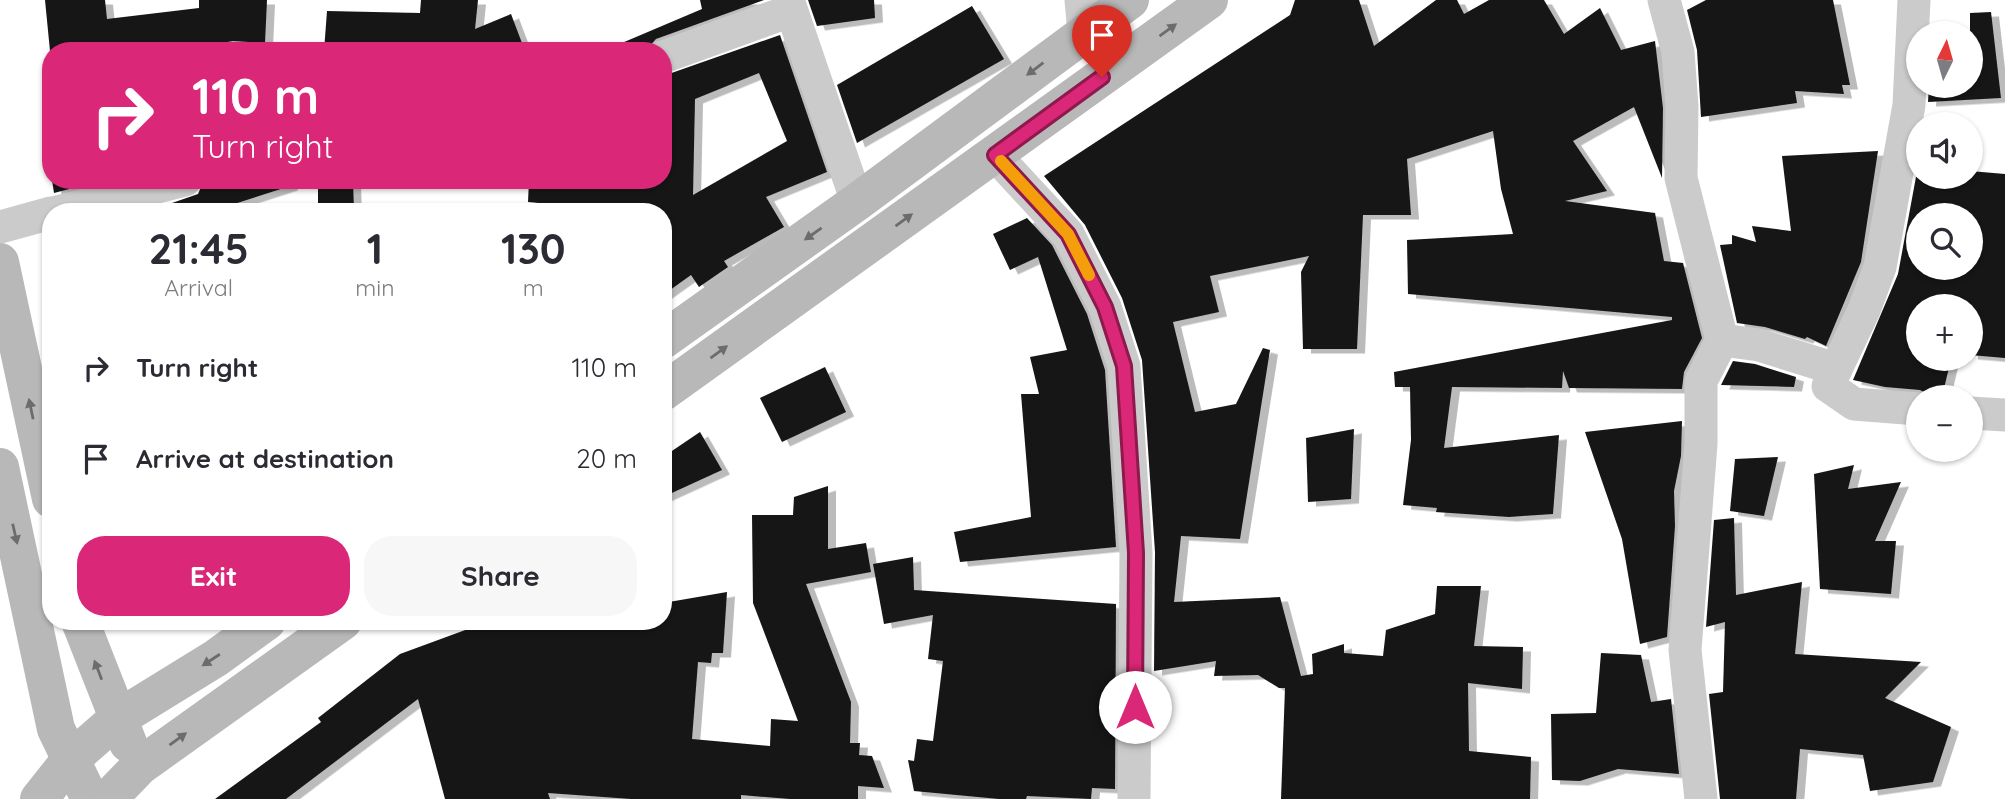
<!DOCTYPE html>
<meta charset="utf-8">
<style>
:root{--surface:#fff;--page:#f7f7f7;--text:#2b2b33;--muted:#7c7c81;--accent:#db2777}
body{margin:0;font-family:Quicksand,sans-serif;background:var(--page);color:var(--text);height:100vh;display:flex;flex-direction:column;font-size:26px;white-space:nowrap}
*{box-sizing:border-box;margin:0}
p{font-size:23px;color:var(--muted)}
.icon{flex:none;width:38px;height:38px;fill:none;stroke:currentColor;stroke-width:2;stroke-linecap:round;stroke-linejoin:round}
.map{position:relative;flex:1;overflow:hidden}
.drawer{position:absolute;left:42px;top:203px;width:630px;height:427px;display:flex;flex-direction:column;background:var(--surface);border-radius:28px;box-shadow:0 2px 5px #0004}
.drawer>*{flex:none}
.guide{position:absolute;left:42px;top:42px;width:630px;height:147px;border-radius:28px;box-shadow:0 2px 5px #0004;background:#db2777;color:#fff;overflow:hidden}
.needle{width:46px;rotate:5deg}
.fabs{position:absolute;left:1906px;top:21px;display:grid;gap:14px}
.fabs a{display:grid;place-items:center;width:77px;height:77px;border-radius:50%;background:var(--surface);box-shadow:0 2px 5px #0004;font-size:35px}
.pin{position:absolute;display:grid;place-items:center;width:60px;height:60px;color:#fff;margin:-72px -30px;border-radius:50% 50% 50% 0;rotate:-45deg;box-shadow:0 0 7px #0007}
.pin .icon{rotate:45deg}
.me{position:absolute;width:77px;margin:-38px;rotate:0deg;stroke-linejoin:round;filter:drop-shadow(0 0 5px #0008)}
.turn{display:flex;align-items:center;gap:24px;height:147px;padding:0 35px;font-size:32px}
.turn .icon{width:91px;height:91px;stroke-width:2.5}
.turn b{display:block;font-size:49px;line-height:60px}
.eta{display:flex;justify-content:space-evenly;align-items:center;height:119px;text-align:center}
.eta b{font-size:42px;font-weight:700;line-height:49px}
.action{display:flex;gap:14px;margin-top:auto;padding:14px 35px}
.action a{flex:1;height:80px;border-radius:28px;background:var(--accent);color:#fff;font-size:28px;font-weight:700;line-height:80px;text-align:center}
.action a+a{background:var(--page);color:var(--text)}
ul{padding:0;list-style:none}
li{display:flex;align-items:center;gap:21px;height:91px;padding:0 35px}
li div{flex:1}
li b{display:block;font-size:26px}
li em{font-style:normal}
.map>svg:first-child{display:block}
.building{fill:#151515;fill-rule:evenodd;filter:url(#shadow)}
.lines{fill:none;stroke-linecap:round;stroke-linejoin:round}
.minor{stroke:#cbcbcb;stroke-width:33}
.secondary{stroke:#b8b8b8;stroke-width:38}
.oneway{fill:#6c6c6c}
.route-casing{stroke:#8e194d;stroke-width:18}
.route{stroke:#db2777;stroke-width:12}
.slow{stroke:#f59e0b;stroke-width:12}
</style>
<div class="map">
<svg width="2005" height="799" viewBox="0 0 2005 799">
<defs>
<filter id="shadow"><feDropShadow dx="8" dy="4.5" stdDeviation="0" flood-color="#0004"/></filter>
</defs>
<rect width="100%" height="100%" fill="#fff"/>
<g class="building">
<path d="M45,0H105L107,19L199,8V0H267L265,43L233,41L175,51H50Z"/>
<path d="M421,0H478L475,29L511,14L525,51H324L327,11L420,13Z"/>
<path d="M700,0H764L656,39L645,51H603L702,9Z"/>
<path d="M808,0H874L875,18L817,26Z"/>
<path d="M1295,0H1359L1374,46L1436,0H1457L1464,14L1489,0H1544L1564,34L1600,8L1621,50L1655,41L1663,108L1662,178L1634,107L1573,141L1607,191L1565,201L1655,213L1664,261L1683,263L1702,338L1684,372L1682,389L1569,388L1563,371L1562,388L1452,387L1444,448L1559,435L1553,514L1509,517L1436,512L1437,508L1403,505L1411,440L1410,387H1395L1394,372L1672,320V317L1408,294L1407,240L1513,234L1501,189L1493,131L1407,159L1411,215H1363L1357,349H1303L1301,272L1309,256L1210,276L1219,312L1173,322L1195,412L1236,404L1263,348L1270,350L1240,539L1181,536L1174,602L1280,597L1301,676L1313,674L1312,654L1344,644V653L1383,656L1386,630L1435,614L1437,586H1481L1474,646L1523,647L1522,689L1468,683L1469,751L1531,757L1530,799H1281L1285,688H1279L1258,675L1214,676L1216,661L1154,671L1155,552L1142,360L1122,298L1085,225L1044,176L1290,15Z"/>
<path d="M1706,0H1833L1850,85H1842L1844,94L1795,91L1797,103L1701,117L1697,50L1687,10Z"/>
<path d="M972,6L1004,59L857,143L837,85Z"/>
<path d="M1991,12L2001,98L1928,102L1929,86H1970V13Z"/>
<path d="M780,35L827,172L766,197L784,227L724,261L728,267L699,287L691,275L663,295V212H594V208L528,202L529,180H663V76ZM759,73L787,141L693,195L695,99Z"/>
<path d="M1878,151L1861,262L1826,346L1807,337L1805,339L1765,327L1737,323L1720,245L1732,244V235L1756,242L1752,226L1791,231L1782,156Z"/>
<path d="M1970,171L2005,174V358L1970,355V306H1918V359H1951L1942,397H1933L1920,390L1885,387L1853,380L1898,274L1916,177H1970ZM1918,215H1970V268H1918Z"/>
<path d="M52,180H100V181L54,193Z"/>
<path d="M204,180H289L290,186L228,206L229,212H174L172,203L198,194Z"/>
<path d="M318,180H353L354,212H318Z"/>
<path d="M1027,218L1052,245L1087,314L1105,370L1116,547L960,562L954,532L1031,517L1021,394H1039L1030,357L1067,350L1038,257L1010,270L993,234Z"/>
<path d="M1733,361L1755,364L1796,377L1794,387L1721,385Z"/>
<path d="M825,367L846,412L782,442L760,398Z"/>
<path d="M1682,421L1681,456L1674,491L1675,526L1667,637L1640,644L1622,539L1585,432Z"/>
<path d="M1354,429L1351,499L1308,502L1306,438Z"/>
<path d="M700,432L722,470L663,497V457Z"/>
<path d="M1778,457L1764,516L1730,511L1735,459Z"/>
<path d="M1854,465L1848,489L1901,482L1875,541H1896L1891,594L1820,589L1814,474Z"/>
<path d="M828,486V549L866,543L871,572L806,584L851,702L850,743H860L859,755L872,756L884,788L858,786V799H790L741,795V799H631L548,793L550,799H445L418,699L286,799H215L321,722L318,718L400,654L468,629L466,621H663V603L727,592L723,653H712L711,663L698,662L692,739L770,746L771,719L798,721L753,603L752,515H793L794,497Z"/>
<path d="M1734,518L1736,595L1802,582L1795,654L1921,662L1885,698L1951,727L1933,782L1870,791L1863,755L1800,749L1796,799H1720L1709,694L1723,692L1725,622L1706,627L1714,520Z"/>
<path d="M913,557L914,590L1116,604L1115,789L1092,788L1091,799L1027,796L1026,799H999L914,791L908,760L914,761L917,739L933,741L943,661L928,659L933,615L884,624L873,564Z"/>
<path d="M1601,653L1641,655L1651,702L1671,699L1679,774L1618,769L1580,781L1552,780L1551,714L1596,713Z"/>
</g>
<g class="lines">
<g class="minor">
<path d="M788,0L857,202"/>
<path d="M1081,0L1084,33"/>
<path d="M1664,0L1678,52L1682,107L1681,178L1722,340L1701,381V444L1685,650L1701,799"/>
<path d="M1914,0L1909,105L1880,267L1864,310L1828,386L1854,404L1918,409"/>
<path d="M663,57L790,11"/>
<path d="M995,155L1068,234L1105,307L1124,366L1136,553L1134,799"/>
<path d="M57,212L185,180"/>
<path d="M0,227L51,213"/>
<path d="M1722,340L1759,345L1836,369"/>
<path d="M1970,413L2005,415"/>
</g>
<g class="secondary">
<path d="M0,262L51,499"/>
<path d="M663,340L857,202L1130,0"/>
<path d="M663,392L1209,0"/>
<path d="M0,467L56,729L90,799"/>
<path d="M80,621L128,743"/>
<path d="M39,799L70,760L117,719L216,658L267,621"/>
<path d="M108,799L140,766L343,621"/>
</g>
</g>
<defs><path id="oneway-solid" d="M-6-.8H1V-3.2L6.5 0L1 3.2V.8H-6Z" transform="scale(1.75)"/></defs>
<g class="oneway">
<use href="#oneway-solid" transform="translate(1168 30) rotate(-36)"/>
<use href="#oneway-solid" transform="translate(1035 69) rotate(143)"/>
<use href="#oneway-solid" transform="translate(904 220) rotate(-36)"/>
<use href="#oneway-solid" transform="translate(813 234) rotate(145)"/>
<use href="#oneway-solid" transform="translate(719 352) rotate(-36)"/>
<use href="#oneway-solid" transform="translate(31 409) rotate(-102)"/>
<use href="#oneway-solid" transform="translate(15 534) rotate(77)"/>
<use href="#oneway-solid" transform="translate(211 660) rotate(147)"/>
<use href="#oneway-solid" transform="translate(98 670) rotate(-111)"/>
<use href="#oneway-solid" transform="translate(178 739) rotate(-36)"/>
</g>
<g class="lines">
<g class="route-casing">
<path id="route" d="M1102,77L995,155L1068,234L1105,307L1124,366L1136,553L1135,707"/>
</g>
<use href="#route" class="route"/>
<path class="slow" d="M1001,161L1068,234L1089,275"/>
</g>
</svg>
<div class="fabs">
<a><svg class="needle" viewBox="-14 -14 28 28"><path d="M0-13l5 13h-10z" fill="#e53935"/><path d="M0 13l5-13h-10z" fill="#7c7c81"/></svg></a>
<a><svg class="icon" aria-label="sound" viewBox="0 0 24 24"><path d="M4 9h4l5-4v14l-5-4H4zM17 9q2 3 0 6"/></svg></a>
<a><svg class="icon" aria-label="search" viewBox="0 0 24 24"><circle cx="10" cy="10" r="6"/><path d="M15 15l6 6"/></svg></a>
<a>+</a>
<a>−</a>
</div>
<div class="pin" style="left:1102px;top:77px;background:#d93025"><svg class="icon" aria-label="arrive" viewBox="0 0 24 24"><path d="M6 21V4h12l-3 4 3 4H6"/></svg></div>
<svg class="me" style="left:1135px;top:707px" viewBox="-20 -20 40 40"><circle r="19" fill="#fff"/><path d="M0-13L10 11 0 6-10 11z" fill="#db2777"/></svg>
<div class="guide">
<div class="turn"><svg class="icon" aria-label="right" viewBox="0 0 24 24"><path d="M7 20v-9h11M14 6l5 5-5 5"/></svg><div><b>110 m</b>Turn right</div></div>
</div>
<section class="drawer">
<div class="eta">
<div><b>21:45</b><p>Arrival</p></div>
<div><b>1</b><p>min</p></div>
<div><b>130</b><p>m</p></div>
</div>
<ul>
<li><svg class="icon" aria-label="right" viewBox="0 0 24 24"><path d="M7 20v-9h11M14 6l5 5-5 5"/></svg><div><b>Turn right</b></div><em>110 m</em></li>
<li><svg class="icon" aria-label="arrive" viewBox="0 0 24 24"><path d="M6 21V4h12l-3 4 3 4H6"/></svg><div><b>Arrive at destination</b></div><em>20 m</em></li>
</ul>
<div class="action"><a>Exit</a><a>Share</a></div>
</section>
</div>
